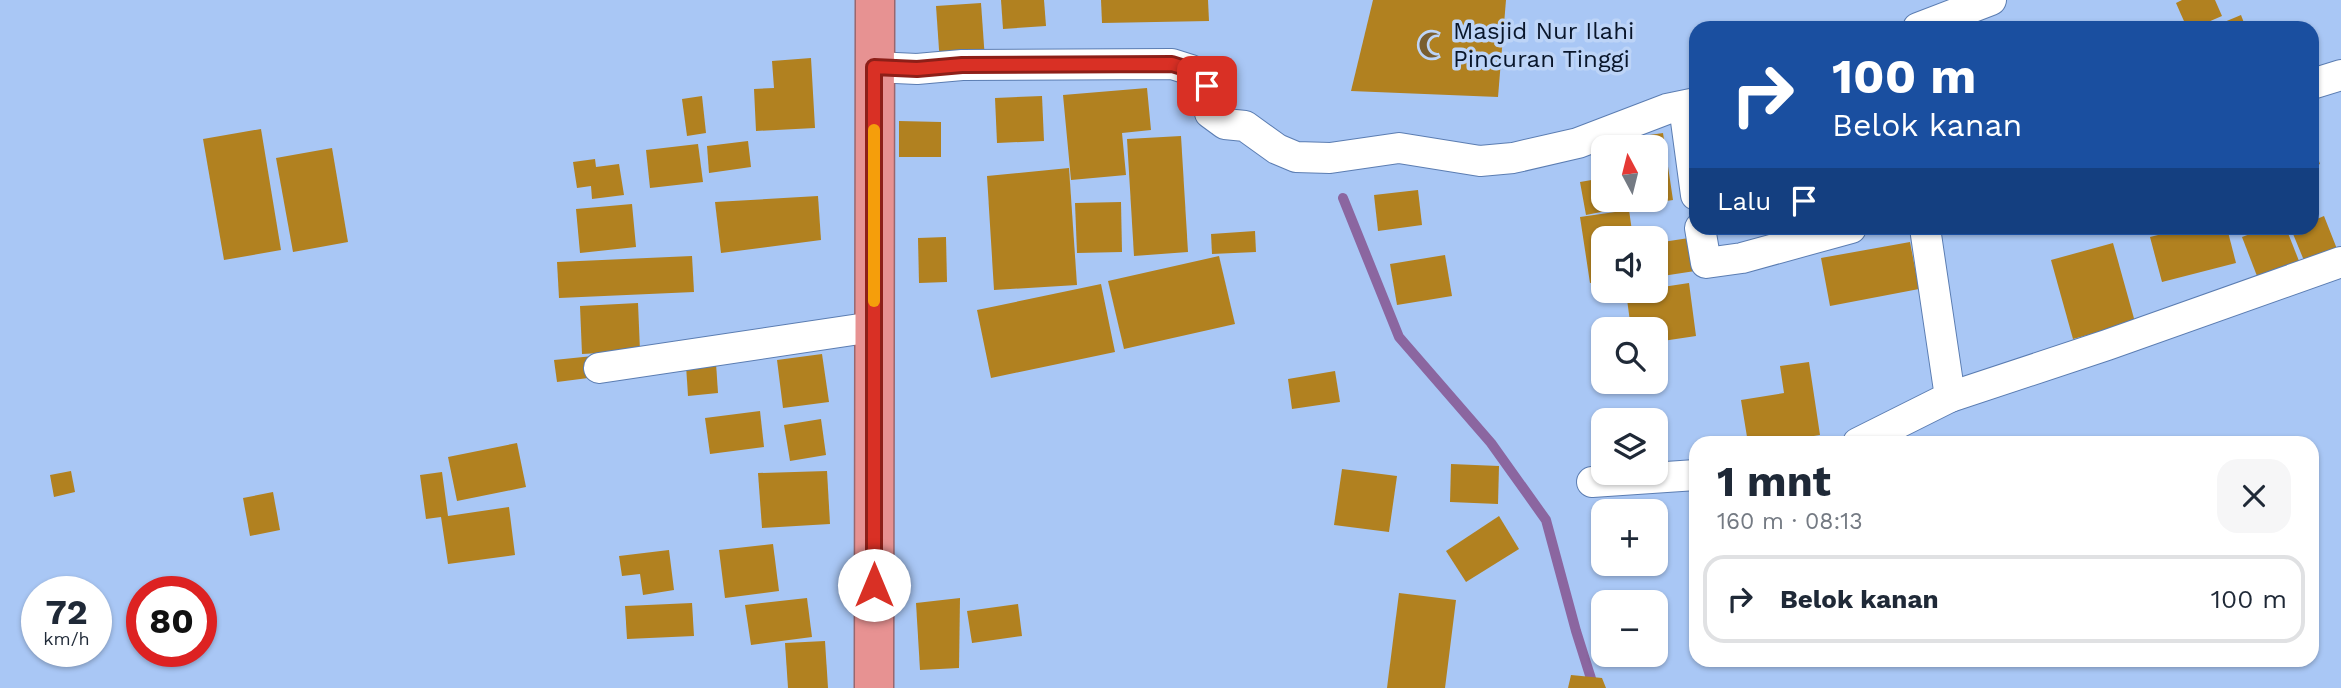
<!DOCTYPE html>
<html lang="id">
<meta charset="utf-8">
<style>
:root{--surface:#fff;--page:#f6f6f7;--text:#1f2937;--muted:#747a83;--line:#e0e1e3}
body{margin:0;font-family:"Work Sans",sans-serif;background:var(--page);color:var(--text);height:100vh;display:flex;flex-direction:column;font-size:26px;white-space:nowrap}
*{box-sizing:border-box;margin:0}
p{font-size:23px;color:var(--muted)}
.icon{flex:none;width:38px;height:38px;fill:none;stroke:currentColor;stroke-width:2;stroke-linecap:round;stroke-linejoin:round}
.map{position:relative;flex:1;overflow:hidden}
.side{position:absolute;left:1689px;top:436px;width:630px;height:231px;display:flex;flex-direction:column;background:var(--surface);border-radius:21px;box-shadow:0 2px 5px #0004}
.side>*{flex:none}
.banner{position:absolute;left:1689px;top:21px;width:630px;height:214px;border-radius:21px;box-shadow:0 2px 5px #0004;background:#1a4fa0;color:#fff;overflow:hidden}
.needle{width:46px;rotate:353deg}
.tools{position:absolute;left:1591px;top:135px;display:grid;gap:14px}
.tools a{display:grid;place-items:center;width:77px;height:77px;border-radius:14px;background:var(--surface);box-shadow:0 2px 5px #0004;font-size:35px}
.speed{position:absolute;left:21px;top:576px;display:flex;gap:14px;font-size:35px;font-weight:700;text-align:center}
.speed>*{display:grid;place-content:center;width:91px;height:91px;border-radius:50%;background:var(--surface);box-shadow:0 2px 5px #0004;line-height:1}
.speed small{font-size:18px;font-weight:400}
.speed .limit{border:10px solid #d22;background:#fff;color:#111}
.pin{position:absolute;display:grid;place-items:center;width:60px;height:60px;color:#fff;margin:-30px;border-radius:14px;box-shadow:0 4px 10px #0006}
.me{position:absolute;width:77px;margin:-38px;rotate:0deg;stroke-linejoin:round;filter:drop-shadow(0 0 5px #0008)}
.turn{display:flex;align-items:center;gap:24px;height:147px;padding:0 28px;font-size:32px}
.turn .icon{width:91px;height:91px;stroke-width:2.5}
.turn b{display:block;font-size:49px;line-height:60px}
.then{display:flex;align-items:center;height:66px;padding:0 28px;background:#0003;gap:14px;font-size:26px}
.round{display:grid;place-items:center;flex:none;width:74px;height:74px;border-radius:21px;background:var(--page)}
.summary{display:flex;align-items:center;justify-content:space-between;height:119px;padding:0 28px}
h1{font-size:42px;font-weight:700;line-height:52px}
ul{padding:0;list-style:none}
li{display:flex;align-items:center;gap:21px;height:88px;margin:0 14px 10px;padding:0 14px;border:4px solid var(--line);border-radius:21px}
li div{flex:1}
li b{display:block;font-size:26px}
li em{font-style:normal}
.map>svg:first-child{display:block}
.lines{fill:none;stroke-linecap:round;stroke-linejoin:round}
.stream{stroke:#8b66a0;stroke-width:10}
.building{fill:#b18120}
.street-casing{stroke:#5b7db2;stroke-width:32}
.highway-casing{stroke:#99676e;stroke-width:41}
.street{stroke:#fff;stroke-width:30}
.highway{stroke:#e79292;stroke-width:38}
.route-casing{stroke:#8d1f18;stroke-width:18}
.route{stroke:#d93025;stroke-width:12}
.slow{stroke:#f59e0b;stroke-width:12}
.labels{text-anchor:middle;stroke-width:7;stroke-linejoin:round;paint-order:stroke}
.poi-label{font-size:24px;fill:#09162b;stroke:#bdd4f7;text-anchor:start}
</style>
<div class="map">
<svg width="2341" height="688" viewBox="0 0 2341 688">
<rect width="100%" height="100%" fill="#a9c7f5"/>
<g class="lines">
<path class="stream" d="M1343,198L1399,337L1491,443L1546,520L1576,631L1594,688"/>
</g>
<g class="building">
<path d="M1001,0H1044L1046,26L1003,29Z"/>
<path d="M1101,0H1208L1209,21L1102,23Z"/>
<path d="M1373,0H1506L1498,97L1351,91Z"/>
<path d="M2182,0H2215L2222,16L2194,28H2187L2176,3Z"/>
<path d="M981,3L985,60L940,64L936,6Z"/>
<path d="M2241,15L2246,28H2210Z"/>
<path d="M811,58L815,128L756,131L754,89L774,88L772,61Z"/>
<path d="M1147,88L1151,130L1122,133L1126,175L1071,180L1063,95Z"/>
<path d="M702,96L706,133L687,136L682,99Z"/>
<path d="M1042,96L1044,141L997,143L995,98Z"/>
<path d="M899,121L941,122V157H899Z"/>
<path d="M261,129L281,250L224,260L203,139Z"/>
<path d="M1663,133L1673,200L1641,205L1640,200H1656V147H1603V171L1600,172L1596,143Z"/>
<path d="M1181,136L1188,252L1134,256L1127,139Z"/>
<path d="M748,141L751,167L709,173L707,146Z"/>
<path d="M2312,141L2320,164L2312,167Z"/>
<path d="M698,144L703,182L650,188L646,150Z"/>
<path d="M332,148L348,242L293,252L276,158Z"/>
<path d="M595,159L596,167L619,164L624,195L592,199L591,186L577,188L573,162Z"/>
<path d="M1069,168L1077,285L994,290L987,176Z"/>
<path d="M1603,178V200H1635L1636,205L1586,215L1580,182Z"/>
<path d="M1418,190L1422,225L1378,231L1374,195Z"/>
<path d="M818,196L821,240L721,253L715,202Z"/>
<path d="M1121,202L1122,252L1077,253L1075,203Z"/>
<path d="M632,204L636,247L580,253L576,209Z"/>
<path d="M1629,210L1633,238H1603V281L1590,283L1580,217Z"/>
<path d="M2324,216L2337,249L2305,263L2291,229L2312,228V221Z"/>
<path d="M2186,228H2227L2236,263L2162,282L2150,237Z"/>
<path d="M2266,228H2286L2299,261L2257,276L2242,237Z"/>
<path d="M1255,231L1256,252L1212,254L1211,234Z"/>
<path d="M946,237L947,282L919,283L918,238Z"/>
<path d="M1689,238L1695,271L1656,277V243Z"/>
<path d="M1910,242L1919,289L1830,306L1821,258Z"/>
<path d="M2113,243L2135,322L2073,339L2051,260Z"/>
<path d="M1445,255L1452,296L1397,305L1390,264Z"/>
<path d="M692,256L694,292L559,298L557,262Z"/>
<path d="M1219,256L1235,324L1124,349L1108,281Z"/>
<path d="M1689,283L1696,336L1656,342V329H1631L1626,292L1656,290V288Z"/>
<path d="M1101,284L1115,352L991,378L977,310Z"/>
<path d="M638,303L640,351L582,354L580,306Z"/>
<path d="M822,354L829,402L783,408L777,360Z"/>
<path d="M593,356L596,377L557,382L554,360Z"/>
<path d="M1809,362L1820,435L1771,443H1748L1741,400L1784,393L1780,366Z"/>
<path d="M716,363L718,393L688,396L686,365Z"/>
<path d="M1335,371L1340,402L1292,409L1288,379Z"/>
<path d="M760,411L764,447L710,454L705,418Z"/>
<path d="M821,419L826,455L790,461L784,425Z"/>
<path d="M517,443L526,487L457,501L448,457Z"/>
<path d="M1451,464L1499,466L1498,504L1450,502Z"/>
<path d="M1342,469L1397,476L1389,532L1334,525Z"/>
<path d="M71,471L75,492L54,497L50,475Z"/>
<path d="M827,471L830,524L762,528L758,473Z"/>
<path d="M442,472L448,516L509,507L515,555L448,564L441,517L426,519L420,475Z"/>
<path d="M273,492L280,530L250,536L243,498Z"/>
<path d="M1499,516L1519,549L1466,582L1446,551Z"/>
<path d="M773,544L779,591L725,598L719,550Z"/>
<path d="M669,550L674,590L643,595L640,574L622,576L619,556Z"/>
<path d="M1399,593L1456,600L1445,688H1387Z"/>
<path d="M807,598L812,637L751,645L745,605Z"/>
<path d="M960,598L959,668L920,670L916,603Z"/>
<path d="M692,603L694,636L627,639L625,606Z"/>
<path d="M1018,604L1022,636L972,643L967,611Z"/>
<path d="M825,641L828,688H788L785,643Z"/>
<path d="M1571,675L1602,678L1606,688H1568Z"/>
</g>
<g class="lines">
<g class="street-casing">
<g id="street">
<path d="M1918,28L1991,0"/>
<path d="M874,67L917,69L962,65L1172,64L1191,70L1207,86V99L1210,113L1225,124L1245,126L1277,149L1296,157L1330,158L1399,148L1480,161L1513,158L1578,143L1667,109L1696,103"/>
<path d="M2312,84L2341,75"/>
<path d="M1684,106L1696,195"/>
<path d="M1700,228L1706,263L1742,258L1851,228"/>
<path d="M599,368L873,327"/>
<path d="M1950,397L2107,345L2341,262"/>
<path d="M1858,443L1950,397L1925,228"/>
<path d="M1592,482L1696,475"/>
</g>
</g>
<g class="highway-casing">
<path id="highway" d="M874,688L875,0"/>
</g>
<use href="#street" class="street"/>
<use href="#highway" class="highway"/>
</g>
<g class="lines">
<g class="route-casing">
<path id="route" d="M874,585V67L917,69L962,65L1172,64L1191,70L1207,86"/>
</g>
<use href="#route" class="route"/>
<path class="slow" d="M874,301V130"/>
</g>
<defs>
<g id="mosque-bare" transform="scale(2.1)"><path d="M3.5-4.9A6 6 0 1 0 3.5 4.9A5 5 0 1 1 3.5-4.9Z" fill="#795e30" stroke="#bdd4f7" stroke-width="2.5" paint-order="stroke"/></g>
</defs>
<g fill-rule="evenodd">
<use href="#mosque-bare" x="1432" y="45"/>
</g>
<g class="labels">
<g class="poi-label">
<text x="1453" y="39">Masjid Nur Ilahi<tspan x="1453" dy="28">Pincuran Tinggi</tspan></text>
</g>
</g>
</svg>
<div class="tools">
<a><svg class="needle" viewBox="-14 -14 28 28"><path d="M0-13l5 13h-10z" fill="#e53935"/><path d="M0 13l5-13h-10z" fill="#747a83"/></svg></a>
<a><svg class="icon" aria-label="sound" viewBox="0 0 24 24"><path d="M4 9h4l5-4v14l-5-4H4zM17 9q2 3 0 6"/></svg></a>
<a><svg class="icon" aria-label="search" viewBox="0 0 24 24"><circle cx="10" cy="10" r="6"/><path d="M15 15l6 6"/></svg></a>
<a><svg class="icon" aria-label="layers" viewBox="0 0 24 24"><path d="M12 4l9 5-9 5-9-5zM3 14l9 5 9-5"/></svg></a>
<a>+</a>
<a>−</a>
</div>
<div class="speed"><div>72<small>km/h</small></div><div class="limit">80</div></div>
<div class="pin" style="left:1207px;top:86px;background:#d93025"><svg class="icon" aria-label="arrive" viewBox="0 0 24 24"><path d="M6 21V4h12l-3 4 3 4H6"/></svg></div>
<svg class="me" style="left:874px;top:585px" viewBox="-20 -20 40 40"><circle r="19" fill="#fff"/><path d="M0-13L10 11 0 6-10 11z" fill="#d93025"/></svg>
<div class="banner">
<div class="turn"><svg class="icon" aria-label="right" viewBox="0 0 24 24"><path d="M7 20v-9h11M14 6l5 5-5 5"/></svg><div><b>100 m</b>Belok kanan</div></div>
<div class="then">Lalu<svg class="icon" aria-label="arrive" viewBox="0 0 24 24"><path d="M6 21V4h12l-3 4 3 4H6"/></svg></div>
</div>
<section class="side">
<div class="summary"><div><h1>1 mnt</h1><p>160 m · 08:13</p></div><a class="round"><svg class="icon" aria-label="close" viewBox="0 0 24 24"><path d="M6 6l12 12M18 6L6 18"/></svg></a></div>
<ul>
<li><svg class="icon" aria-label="right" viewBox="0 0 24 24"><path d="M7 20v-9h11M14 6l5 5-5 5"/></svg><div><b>Belok kanan</b></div><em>100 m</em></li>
</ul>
</section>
</div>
